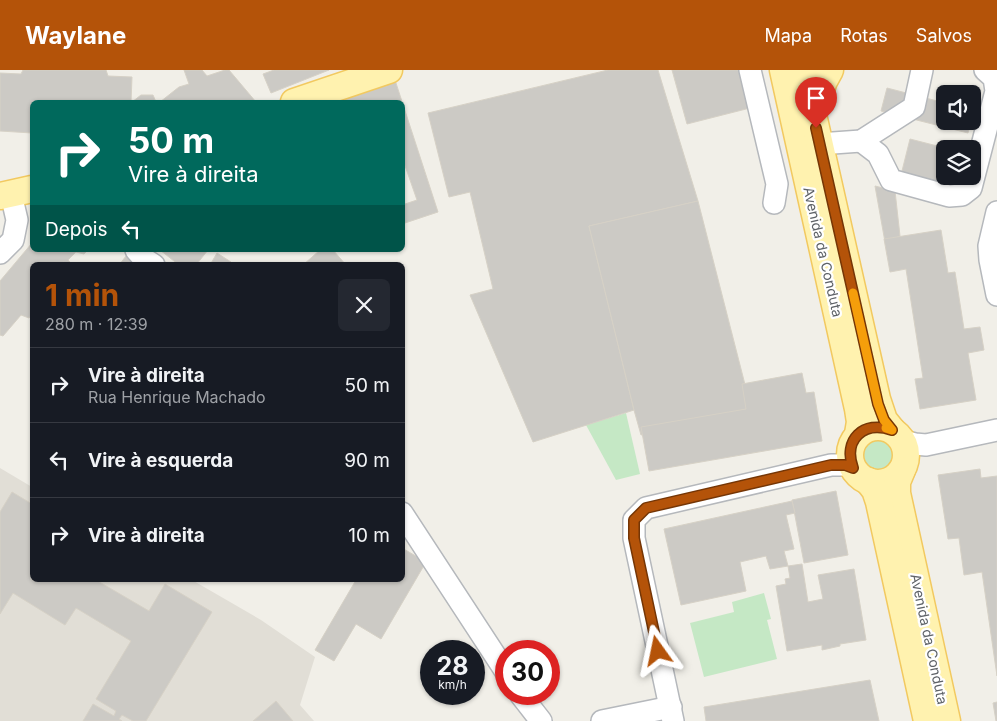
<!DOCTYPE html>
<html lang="pt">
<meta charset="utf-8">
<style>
:root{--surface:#171b24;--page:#242831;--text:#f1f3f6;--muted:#9ea1a6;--line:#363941;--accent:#b45309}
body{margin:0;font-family:Inter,sans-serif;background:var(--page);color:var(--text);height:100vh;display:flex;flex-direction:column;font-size:19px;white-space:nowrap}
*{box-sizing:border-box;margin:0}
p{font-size:16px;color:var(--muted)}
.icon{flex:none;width:28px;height:28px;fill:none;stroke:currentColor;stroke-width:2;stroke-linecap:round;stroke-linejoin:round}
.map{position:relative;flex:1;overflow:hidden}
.drawer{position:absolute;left:30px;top:192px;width:375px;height:320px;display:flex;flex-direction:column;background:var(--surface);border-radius:8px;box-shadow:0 1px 4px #0004}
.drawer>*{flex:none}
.guide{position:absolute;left:30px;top:30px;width:375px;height:152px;border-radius:8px;box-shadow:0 1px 4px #0004;background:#00695c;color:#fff;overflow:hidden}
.fabs{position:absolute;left:936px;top:15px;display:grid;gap:10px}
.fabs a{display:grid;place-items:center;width:45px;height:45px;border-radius:8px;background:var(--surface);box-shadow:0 1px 4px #0004;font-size:25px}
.speed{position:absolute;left:420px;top:570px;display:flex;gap:10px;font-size:25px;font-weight:700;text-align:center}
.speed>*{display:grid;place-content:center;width:65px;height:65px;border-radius:50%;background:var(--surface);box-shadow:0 1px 4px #0004;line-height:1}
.speed small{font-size:12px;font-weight:400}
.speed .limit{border:8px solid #d22;background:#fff;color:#111}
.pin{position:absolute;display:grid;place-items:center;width:42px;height:42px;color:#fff;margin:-51px -21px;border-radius:50% 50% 50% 0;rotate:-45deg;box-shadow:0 0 5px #0007}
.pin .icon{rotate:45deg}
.me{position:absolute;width:55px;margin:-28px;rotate:348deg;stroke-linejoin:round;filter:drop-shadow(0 0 4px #0008)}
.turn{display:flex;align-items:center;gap:18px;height:105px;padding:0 15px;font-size:22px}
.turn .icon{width:65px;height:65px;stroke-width:2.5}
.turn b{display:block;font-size:35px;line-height:42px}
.then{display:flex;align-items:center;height:48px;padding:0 15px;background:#0003;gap:10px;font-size:19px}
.round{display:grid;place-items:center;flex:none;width:52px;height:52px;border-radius:8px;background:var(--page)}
.headline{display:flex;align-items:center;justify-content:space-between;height:85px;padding:0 15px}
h1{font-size:30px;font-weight:700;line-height:38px;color:var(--accent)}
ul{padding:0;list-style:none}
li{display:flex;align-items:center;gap:15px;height:75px;padding:0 15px;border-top:1px solid var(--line)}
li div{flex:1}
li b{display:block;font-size:19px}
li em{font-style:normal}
header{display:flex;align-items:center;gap:30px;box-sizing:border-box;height:70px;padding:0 25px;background:var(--accent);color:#fff}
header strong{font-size:24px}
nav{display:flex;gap:28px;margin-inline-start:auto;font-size:18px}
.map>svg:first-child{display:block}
.education{fill:#e1ded6}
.green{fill:#c5e8c5}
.building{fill:#cccac5;stroke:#d6d1c6}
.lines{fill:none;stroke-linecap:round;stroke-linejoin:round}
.minor-casing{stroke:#b5b8bc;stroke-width:24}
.major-casing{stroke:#f2c960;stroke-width:29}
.minor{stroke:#fff;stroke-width:21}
.major{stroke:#fff2af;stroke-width:26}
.route-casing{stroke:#753606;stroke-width:12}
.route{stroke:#b45309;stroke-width:9}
.slow{stroke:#f59e0b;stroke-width:9}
.labels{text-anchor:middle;stroke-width:4.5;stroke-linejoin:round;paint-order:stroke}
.street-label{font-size:14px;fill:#5f6368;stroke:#fff}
</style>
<header>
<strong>Waylane</strong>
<nav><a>Mapa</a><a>Rotas</a><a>Salvos</a></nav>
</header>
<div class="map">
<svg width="997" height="651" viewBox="0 0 997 651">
<rect width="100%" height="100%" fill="#f1efe8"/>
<path class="education" d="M0,398L32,417V510H192L261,550L315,587L300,635L314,651H0Z"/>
<g class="green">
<path d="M626,343L640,404L616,410L586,355Z"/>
<circle cx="878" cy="384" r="18"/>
<path d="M764,523L771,549L767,550L777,589L704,607L690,553L734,542L732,532Z"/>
</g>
<g class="building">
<path d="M23,0H106L108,6L132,7L131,32H32V63L0,61V3L21,4Z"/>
<path d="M184,0H202L207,6L225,0H229L256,32H160L179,17L189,14Z"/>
<path d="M274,0H329L271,23L263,4Z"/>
<path d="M608,0H658L698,131L589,156L634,340L533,372L470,225L493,219L470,122L449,127L428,43Z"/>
<path d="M672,0H741L750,38L687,54Z"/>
<path d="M394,7L438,142L405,153L402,144V135L417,130L402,87V32H335L333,27Z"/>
<path d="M887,18L945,33V51H971L968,63L881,41Z"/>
<path d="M141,25H153L156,32H132Z"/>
<path d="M910,69L949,79H945V106H959L956,120L901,105Z"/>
<path d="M875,116L895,121L900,166L885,172Z"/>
<path d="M698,131L751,338L641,365L634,340L589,156Z"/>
<path d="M941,160L948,203L955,202L964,259L980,257L984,280L968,283L976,330L920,339L915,309L923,308L906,199L890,202L884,169Z"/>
<path d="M32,173V180H88L84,184L76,182L68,190L73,195L63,192L60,195H32V244L29,248L21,245L3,266L0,265V211Z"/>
<path d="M160,180H208L196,195H179Z"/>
<path d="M320,180H333L346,195H303Z"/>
<path d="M130,181L148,195H119Z"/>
<path d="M217,183L231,192L230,195H210Z"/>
<path d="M802,303L806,323L814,322L822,371L649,401L641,357L746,339L742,314Z"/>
<path d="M980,399L981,408L997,406V606L982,502L964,505L959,468L948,469L938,405Z"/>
<path d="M836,421L848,485L804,493L792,430Z"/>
<path d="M12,422L32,434V510H96L149,541L165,514L212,542L146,651H133L122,645L119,649L122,651H83L93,634L114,646L116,641L96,629L131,571L76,538L65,555L13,523L0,544V442Z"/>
<path d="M792,431L795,443L786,445L794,479L784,481L788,496L770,499L766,486L740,492L746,521L681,535L664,459Z"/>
<path d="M402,478L426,492L381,569L356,554L334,591L315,580L356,510H402Z"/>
<path d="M802,494L808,532L823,529L818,505L854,499L866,570L840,574V576L822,580V575L787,581L776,516L786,514L785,509L790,508L788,496Z"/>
<path d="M870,610L879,651H706L704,637Z"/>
<path d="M276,631L293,651H253Z"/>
<path d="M997,632V651H996L993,633Z"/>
</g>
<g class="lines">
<g class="minor-casing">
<g id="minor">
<path d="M750,0L777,114L774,133"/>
<path d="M861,71L878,84L891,110L949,126L962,125L971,118L996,21L994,8L985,0"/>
<path d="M819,74L861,71L914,37L922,0"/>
<path d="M997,142L989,176L990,190L997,225"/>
<path d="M136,180L143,188L154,195"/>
<path d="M0,183L13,170L17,150L11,124"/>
<path d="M903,371L915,374L926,375L997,360"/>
<path d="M402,443L506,602"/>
<path d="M520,624L541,651"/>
<path d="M602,651L671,637"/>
<path d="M673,651L634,468V450L646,438L831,395H845L853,398"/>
</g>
</g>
<g class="major-casing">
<g id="major">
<path d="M783,0L858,339L860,352L858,364"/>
<path d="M803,0L877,329L884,350L892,360"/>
<path d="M294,32L389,0"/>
<path d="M813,42L824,11L830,0"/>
<path d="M0,126L32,119"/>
<circle cx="878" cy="385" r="28"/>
<path d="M902,400L897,412V423L947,651"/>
<path d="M868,411L875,420L879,432L927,651"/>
</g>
</g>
<use href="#minor" class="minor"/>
<use href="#major" class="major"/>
</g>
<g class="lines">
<g class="route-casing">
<path id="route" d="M658,581L634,468V450L646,438L831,395H845L853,398C843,370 863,350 892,360L884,350L878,334L816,58"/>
</g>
<use href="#route" class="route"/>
<path class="slow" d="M853,223L878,334L884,350L892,360L886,358"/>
</g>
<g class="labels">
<g class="street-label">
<text transform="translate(823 182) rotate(77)" y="5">Avenida da Conduta</text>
<text transform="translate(929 569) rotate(78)" y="5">Avenida da Conduta</text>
</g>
</g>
</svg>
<div class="fabs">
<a><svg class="icon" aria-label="sound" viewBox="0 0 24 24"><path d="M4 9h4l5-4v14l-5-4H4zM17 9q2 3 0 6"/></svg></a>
<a><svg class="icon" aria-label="layers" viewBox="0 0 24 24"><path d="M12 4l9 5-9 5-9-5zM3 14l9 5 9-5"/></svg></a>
</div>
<div class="speed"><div>28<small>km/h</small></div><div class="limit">30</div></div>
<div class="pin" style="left:816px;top:58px;background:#d93025"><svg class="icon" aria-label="arrive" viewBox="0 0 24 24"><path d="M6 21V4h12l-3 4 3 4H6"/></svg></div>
<svg class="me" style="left:658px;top:581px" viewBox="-20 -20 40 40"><path d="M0-17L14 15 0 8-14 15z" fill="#b45309" stroke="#fff" stroke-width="4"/></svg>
<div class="guide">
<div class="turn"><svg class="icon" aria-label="right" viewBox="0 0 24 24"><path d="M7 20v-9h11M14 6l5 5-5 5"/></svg><div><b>50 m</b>Vire à direita</div></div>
<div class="then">Depois<svg class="icon" aria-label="left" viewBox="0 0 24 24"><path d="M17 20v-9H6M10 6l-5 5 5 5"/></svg></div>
</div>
<section class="drawer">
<div class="headline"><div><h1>1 min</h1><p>280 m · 12:39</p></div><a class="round"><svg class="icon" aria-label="close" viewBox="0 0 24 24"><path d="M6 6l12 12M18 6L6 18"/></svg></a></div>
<ul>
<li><svg class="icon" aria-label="right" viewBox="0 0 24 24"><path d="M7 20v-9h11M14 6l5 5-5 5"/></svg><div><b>Vire à direita</b><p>Rua Henrique Machado</p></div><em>50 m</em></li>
<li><svg class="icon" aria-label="left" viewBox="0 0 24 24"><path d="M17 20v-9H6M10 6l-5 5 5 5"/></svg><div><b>Vire à esquerda</b></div><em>90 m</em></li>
<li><svg class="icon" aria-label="right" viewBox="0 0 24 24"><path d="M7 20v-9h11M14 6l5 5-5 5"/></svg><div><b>Vire à direita</b></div><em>10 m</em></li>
</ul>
</section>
</div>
